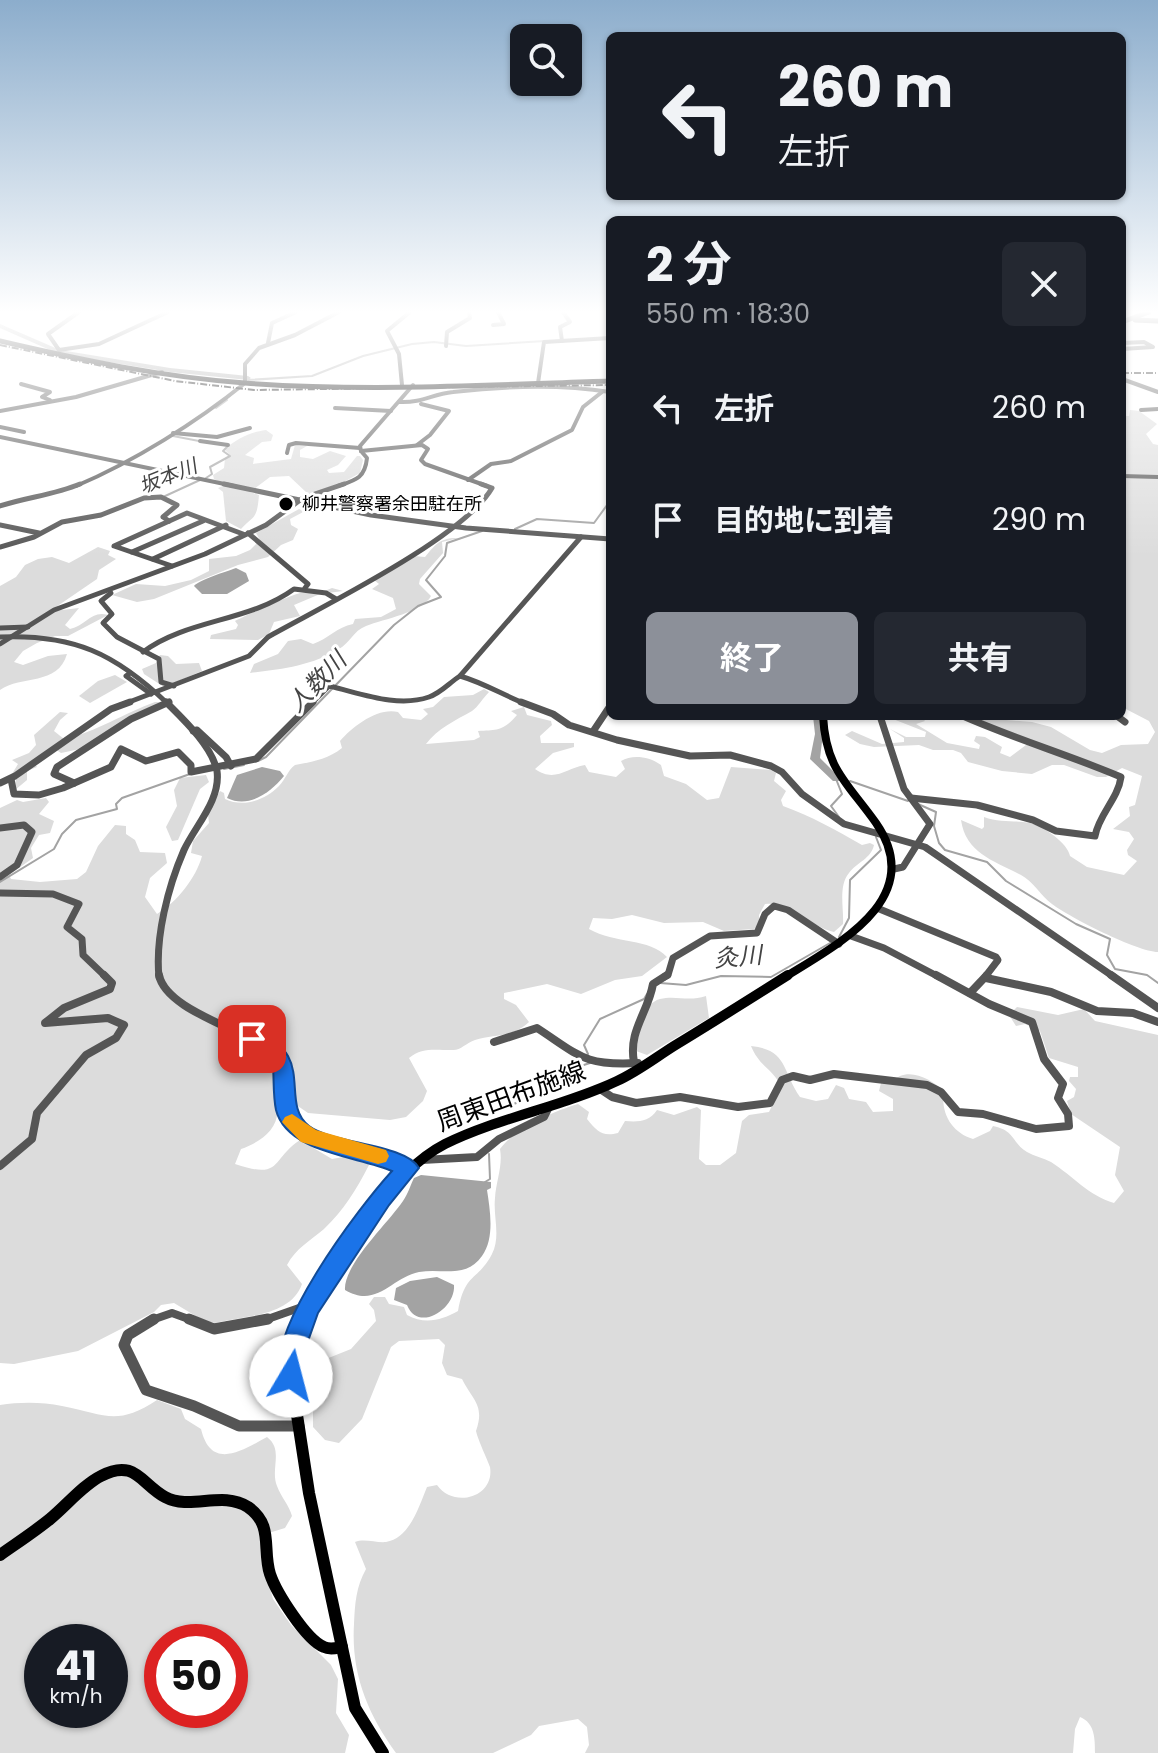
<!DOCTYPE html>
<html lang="ja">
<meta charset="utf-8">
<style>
:root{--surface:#171b24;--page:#242831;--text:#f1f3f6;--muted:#9ea1a6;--accent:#8c9099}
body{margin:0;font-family:Poppins,"Noto Sans JP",sans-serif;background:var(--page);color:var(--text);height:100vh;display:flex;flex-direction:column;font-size:30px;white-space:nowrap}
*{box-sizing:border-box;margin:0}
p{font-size:26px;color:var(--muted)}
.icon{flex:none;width:44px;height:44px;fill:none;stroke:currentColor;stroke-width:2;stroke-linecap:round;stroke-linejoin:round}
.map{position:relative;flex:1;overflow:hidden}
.side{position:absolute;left:606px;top:216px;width:520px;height:504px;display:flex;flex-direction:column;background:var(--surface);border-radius:12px;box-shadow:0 2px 6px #0004}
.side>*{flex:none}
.guide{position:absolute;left:606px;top:32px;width:520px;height:168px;border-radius:12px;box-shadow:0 2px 6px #0004;background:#171b24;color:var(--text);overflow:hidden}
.buttons{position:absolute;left:510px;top:24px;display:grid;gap:16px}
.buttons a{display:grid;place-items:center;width:72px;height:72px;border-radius:12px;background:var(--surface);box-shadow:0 2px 6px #0004;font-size:40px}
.speed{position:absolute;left:24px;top:1624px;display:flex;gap:16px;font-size:40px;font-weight:700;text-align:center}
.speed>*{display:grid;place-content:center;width:104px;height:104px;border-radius:50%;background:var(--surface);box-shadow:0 2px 6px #0004;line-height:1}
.speed small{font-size:20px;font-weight:400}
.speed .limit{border:12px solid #d22;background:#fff;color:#111}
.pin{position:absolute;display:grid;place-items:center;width:68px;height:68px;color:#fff;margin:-34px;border-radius:16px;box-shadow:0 4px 12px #0006}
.me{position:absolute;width:88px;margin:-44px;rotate:8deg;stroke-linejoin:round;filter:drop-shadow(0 0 6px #0008)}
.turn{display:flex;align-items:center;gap:28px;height:168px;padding:0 40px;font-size:36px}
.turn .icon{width:104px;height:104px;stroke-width:2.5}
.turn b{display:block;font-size:56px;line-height:68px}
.round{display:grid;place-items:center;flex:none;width:84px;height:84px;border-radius:12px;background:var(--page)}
.headline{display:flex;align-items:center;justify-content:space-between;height:136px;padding:0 40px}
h1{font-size:48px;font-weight:700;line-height:60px}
.button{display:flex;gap:16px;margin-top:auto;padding:16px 40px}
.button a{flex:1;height:92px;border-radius:12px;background:var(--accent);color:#fff;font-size:32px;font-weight:700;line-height:92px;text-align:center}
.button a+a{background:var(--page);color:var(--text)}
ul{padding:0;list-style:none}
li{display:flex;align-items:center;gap:24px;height:112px;padding:0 40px}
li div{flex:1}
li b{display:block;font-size:30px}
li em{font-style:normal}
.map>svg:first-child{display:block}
.green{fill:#dcdcdc;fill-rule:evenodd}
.water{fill:#a3a3a3}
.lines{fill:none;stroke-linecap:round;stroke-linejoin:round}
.stream{stroke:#a3a3a3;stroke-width:2}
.river{fill:#a3a3a3;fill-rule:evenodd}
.minor-far4{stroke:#555;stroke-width:4}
.minor-far3{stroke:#555;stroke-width:5}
.minor-far2{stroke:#555;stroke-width:7}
.minor-far1{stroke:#555;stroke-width:8}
.minor{stroke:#555;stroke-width:11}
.major-far3{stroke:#000;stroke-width:5}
.major-far2{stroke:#000;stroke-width:8}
.major-far1{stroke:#000;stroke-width:10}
.major{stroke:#000;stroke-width:12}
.rail{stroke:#000;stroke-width:2;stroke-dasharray:7 2 1 2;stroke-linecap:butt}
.route{fill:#1a73e8;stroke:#114b97;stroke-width:2}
.slow{fill:#f59e0b}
.poi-dot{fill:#000;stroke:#fff;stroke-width:3}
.labels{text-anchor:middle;stroke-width:6;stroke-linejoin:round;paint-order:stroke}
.far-poi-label{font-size:18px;fill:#000;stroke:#fff;text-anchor:start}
.far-water-label{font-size:20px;font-style:italic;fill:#444;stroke:#fff}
.water-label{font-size:24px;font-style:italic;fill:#444;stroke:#fff}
.near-street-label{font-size:26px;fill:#000;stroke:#fff}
</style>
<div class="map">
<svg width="1158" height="1753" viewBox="0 0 1158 1753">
<rect width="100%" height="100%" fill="#fff"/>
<g class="green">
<path d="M1130,410L1139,411L1157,424L1146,434L1153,444L1158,445V952C1138,952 1069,917 1052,904C1041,896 1033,881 1021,875C995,861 966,854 961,820L982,829L984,827V817C1000,823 1015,820 1030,823C1043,826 1068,843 1070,856L1087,867L1124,875L1137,861L1128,855L1127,850L1134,839L1129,832L1113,829L1130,816L1129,807L1135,805L1142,776L1122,768L1106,777H1097L1064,765H1052L1032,774L1002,771L968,762L961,753L953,750H933L919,745L874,747L860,744L845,735L852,731L882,744L904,742V738L890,729L906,737H925L926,732L893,719V716L922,717L925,721L916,724L947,743L979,749L980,745L974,741L976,736L985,737L1002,747L1000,753L1010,757L1026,745V742L981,720L982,718L1032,722L1051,727L1090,750L1102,753L1121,745L1148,744L1155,732L1149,721L1122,707V438L1125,436L1122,416H1129Z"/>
<path d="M266,430L273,435L271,441L262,442L245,455L254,458L253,464L291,459L295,445L307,446L300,450V457L313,459L330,451L346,456L338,465L327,470L329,473L344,472L357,456H360L363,460L360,473L310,501L306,500L307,493L289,476L270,477L250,492L259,495C257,520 254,515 241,529L226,521L223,492L218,488L225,485L214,479L213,475L224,468L225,459L231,456L224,449C240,438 247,433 266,430Z"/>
<path d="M299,509L305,511L290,519L291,525L298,529L293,540L281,545L268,557L238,565L154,599L137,602L112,595L136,584L165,586L191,580L209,571V559L236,556L250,550L260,540L256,533Z"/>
<path d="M459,538L442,542L443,553L420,579L419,584L431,596C423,612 384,619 366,626C353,631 350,643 339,649C311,666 282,669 250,673L254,664L278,654L288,641L301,639L313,644C328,639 337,627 353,624L355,619L381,617L396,609L393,598L372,589L379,584L374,580L414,556L425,557C435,545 440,537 459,538Z"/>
<path d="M98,547L110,551L108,555L116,559L99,570L97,579L56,607L62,610L79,608L65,625L70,629C86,626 91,610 108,615L68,636H55L37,643L23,651L14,662L23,665L48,656L67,654C58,686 21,675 0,690V586L16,577L25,565L38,559L52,557L69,563Z"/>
<path d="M332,588L343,591L320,594L294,605L300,616L274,622L269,634L258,640L210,639L211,635L236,629L238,625L235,621C242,617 295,593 301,593C313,593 320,593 332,588Z"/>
<path d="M160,655L168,656L176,664L199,663L202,671L164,687L144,674L142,669L156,663Z"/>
<path d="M115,675L127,682L90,703L79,696L98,681Z"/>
<path d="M484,689L489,692C483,698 478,707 472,711C456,720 437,729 426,744L474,740L480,737L478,731C498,730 503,731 517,715L511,711L524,707L527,715L551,721L552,725L540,736L541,743H574V747L553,753L535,769C555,783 566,768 585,765L589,772L616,777L625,769L621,761C633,754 650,757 661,765L664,776L686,784L707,800L719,798L731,767L771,770L776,773L774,781L786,791L781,800L783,806C811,816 836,830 862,845L870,843L874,845C871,859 857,862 849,873C838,886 844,909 843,924L834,932C808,926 792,901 765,904L759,915V926L754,929L724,931L703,922L664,923L632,915L612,919L593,918L589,929C615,944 650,938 667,957L642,976L615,980L581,994L547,984L504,993V999L516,1005L529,1022C512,1038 494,1034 475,1040C466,1043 460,1051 452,1050C435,1050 422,1047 409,1058L427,1091L423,1101L406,1117L390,1120L308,1113L295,1104L276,1102C283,1127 261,1142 241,1149L235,1164C283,1180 270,1160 300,1140L332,1159L355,1155L369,1165C356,1190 344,1210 324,1229C310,1241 296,1248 287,1265L302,1284C291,1316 245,1316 215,1323L204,1321L174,1303L161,1305L154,1312L78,1351L14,1364L0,1363V808L17,800L23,802L46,798L49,802L39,814L54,821L50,833L39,835L31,848L33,858L9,875L11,879L40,882L77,879L86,872L98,846L115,825L126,826V834L135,840L140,852L165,853L167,863L150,878L145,897L157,914C177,902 196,878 202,856L191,853L193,841L209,823L208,814L220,791L224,793L225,799C244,808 265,800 279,786C286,779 287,771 295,765C312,762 328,759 342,748L340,741C353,726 378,707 398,712L403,718L421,720L428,714L423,709L433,707L444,697L473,695Z"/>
<path d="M155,702H161L80,749L61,753L55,749L35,764L37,767L27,771V780L15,790L16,777L12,774L18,764L12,760L29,753L36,745L34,735L60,712L68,713L60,720L54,731L64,739C97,732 124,713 155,702Z"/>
<path d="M206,775L209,782L200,789L178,840L172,841L166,827L177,806L174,790L180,778Z"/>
<path d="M706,996L709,1018L647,1055L636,1051C637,1035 641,1004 660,999C676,995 688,1002 706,996Z"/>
<path d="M1017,1007L1058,1015L1084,1009L1095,1021L1158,1035V1753H1095C1095,1739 1095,1723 1080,1717L1075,1729L1073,1753H585L589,1745L587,1727L578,1719L539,1726L531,1735L493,1753H396C367,1713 351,1673 354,1624C355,1603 356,1587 366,1569L355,1542C364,1538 376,1543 386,1542C410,1538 419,1506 427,1487L437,1485C454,1509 495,1497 490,1467C488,1461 478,1440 476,1431C485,1405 473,1401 462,1379L447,1375L442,1363L445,1345L439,1339L399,1341L391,1347L362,1419L339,1443L325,1440L313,1427V1372L321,1361L351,1349L376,1321L374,1310L369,1304L374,1297H385L389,1304L404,1307L407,1315C425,1325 442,1320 458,1311C465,1272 478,1281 492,1254C501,1236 493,1217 495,1198C496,1181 503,1166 500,1149C516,1127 552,1112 578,1104L589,1112L587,1119C597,1131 602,1137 618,1133L625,1121C638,1122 649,1122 657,1110L674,1115L697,1107L701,1110L699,1159L706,1165H720L736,1153L742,1121L749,1115L769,1112L781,1087C774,1069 760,1068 751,1046C788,1050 782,1071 800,1097L816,1101L828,1099L836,1085L844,1088L849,1099L866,1102L873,1112L893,1111V1099L879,1091L881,1083C891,1083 892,1080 900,1076C915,1070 933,1081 944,1091C940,1113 952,1133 973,1139L990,1131L993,1126C1016,1131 1011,1142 1027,1152C1034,1156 1043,1158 1051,1162C1073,1176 1089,1196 1114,1203L1124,1191L1115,1175L1120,1147L1071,1114L1067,1101L1074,1097L1076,1089L1069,1081L1070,1077H1078V1067L1049,1058L1040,1031L1025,1024L1016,1026L1009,1015Z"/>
<path d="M157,1400L181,1409L185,1419L201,1429C211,1470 240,1452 267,1437C284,1450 270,1469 277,1486C281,1497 289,1505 292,1516L285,1528L262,1535L266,1574L273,1599L291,1625L331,1665L338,1679L336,1713L349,1735L345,1753H0V1405C20,1402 42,1402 62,1406C105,1414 116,1427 157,1400ZM42,1642H110V1710H42ZM162,1642H230V1710H162Z"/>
</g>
<g class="water">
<path d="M236,568L246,573L249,581L227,594H202L194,586C199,580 225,572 236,568Z"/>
<path d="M262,767L280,771L284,776C271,792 249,809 227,798L237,775Z"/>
<path d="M421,1175L491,1182V1188L487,1190C490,1210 495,1238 482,1256C466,1279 442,1268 419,1272C392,1277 377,1309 345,1290C343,1265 389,1222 403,1201C408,1194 410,1186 414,1178Z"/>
<path d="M437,1277L454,1285C456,1309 418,1333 407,1305L394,1300L396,1288L410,1281Z"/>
</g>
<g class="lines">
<g class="stream">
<path d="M248,380L312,376L363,356L412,344L434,342L466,346L545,341"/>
<path d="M216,408L227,400"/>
<path d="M173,436L199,441"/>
<path d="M206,478L212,474L210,467L230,456L223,451L227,447"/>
<path d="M163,497L200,480"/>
<path d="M515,529L537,519L594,523L610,501"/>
<path d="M258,761L266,757L394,625L418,606L441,597L426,580L445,556L447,543L482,531"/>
<path d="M224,769L244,765"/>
<path d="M836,779L842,794L831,806L839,817"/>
<path d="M850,781L908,801"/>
<path d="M918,804L936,812L934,826L939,843L945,850L987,862L1006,881L1076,924L1110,939L1107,955L1115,969L1147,975L1158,983"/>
<path d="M0,882L54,849L62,834L76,820L117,809L116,804L122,798L190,774"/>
<path d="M839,937L849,918L850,880L881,850L876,837"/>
<path d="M660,983L686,985L721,976L771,977L830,943"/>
<path d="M588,1054L584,1045L600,1019L644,999L647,994"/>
<path d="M494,1110L545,1094L568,1070L590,1063"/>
<path d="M485,1182L490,1179L489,1154"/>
</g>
<g class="river">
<path d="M0,324L60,350L170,368L248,376L251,378L248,380L170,372L59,354L0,328Z"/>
<path d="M813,716H821L823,734L820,758L841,779L839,781H833L810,759L815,734Z"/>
</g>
<g class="minor-far4">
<path d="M79,312L48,334L59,350L99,344L168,312"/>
<path d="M493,325L504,324L498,312"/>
<path d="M562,341L560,327L570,322L563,312"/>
<path d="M268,343L272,323L296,312"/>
<path d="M1122,343L1144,342L1153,347L1122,349"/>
<path d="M446,346L447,332L470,318L469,312"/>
<path d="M1122,361V379"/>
<path d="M1122,379L1158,392"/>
<path d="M538,383L544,342L610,338"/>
<path d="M21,384L50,392L42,397L50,400"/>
<path d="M402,385L399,354L387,331L410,312"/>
<path d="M399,402C424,403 431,394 453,392C505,386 559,384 610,392"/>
<path d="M335,408L391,411"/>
<path d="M1141,410L1158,409"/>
<path d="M0,411L76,397L162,372"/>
<path d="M0,427L24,432"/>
<path d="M173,433L217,437L250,428"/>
<path d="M0,437L234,486"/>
<path d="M200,441L228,445"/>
<path d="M417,445L430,435L449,411L421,404"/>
<path d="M361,451L360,446L413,385"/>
<path d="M361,451L422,445L428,449L421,460L425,464L487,486"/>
<path d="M287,453L289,445L296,443L360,448"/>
<path d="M1122,476L1158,477"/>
<path d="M468,480L491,464L511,461L572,430L583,407L602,392"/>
<path d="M76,486C133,462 197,422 245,383V364L259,348L295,335L339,312"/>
<path d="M338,486C356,480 365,478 367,458L361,451"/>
</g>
<g class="minor-far3">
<path d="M224,484L371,515L466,528L610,539"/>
<path d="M0,506C27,497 54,495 80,484"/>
<path d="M1122,513V518"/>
<path d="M0,525L39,533"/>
<path d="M248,533L308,584L305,588"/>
<path d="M0,547L34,537L62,522L101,515L144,498L161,497L177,505L163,517L169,521"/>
<path d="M132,552L203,521"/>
<path d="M153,559L226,525"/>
<path d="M172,566L114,546L187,513L243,534"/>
<path d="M111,593L101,601L112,614L103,623L117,637L159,659L161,682L174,686"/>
<path d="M0,628L28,627"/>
<path d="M0,637C73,634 115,653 168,704"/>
<path d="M0,644L54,610L205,554L266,525L303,498L344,484"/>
<path d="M143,652C187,619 249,622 294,589L326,593L336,599"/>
<path d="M130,673L126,676L151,694"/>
<path d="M460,676C484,683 503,695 526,704"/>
<path d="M124,704L249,656L268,637C323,606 463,538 492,488L481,484"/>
<path d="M165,704L169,702"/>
<path d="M311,704L329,686C360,693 397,708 429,697C441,693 449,683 460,676L581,537"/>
</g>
<g class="minor-far2">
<path d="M521,702L553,714L569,725L617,740L690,756L730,755L771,766L782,772L802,794L844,824L925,847L1114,977"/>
<path d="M880,716L904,789L930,824L903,867L894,869"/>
<path d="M1117,716L1125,722"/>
<path d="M594,730L610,706"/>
<path d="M193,731L197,730L226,757L231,766"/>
<path d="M11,779L14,794L39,795L63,788L111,767L121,749L146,761L178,752L191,765V772L256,759L313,702"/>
<path d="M0,783L15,776L111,709L130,702"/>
<path d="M74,783L54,774L57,767L131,719L169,702"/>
<path d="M911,798L977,805L1033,820L1056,831L1095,836C1099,814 1118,799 1121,777C1069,755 1015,739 963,716"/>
<path d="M0,828L24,825L32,832L17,865L0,877"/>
<path d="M0,893L53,894L79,904L67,927L82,939L83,955L106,977"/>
<path d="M877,908L996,957L998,960L985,977"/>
<path d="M851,936L884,948L939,977"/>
<path d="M159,977C155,937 168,887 184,850C195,826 221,800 217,771C212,746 183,719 166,702"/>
<path d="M664,977L668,975L673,958L710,936L757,933L765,914L774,906L788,910L839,944"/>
</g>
<g class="minor-far1">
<path d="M159,975C166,1010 242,1029 269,1050C296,1071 275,1111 303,1132C323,1147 350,1147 373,1154C385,1158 397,1163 408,1168"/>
<path d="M1111,975L1158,1008"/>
<path d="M986,978L1051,992L1097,1011L1133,1013L1158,1022"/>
<path d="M970,993L987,975"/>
<path d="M494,1042L537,1028C580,1056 584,1066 638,1063"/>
<path d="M634,1062C628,1031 648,1013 653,984L667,975"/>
<path d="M600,1089L612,1097L636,1103L680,1097L738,1107L770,1103L782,1080L793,1076L810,1080L834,1074L927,1085L941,1092L958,1112L983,1114L1036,1129L1069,1126L1068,1114L1058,1098L1063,1084L1044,1059L1032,1022L989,1004L936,975"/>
<path d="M422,1160L477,1157L499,1139L544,1117L549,1107"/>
<path d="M0,1166L32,1139L37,1113L86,1055L116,1038L124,1025L108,1018L45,1023L64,1008L110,989L112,983L104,975"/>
<path d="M149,1321L172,1313L194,1321"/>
<path d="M262,1321L299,1308L307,1309"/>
</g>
<g class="minor">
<path d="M154,1319L128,1335L124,1345L146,1390L194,1406L239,1426H299"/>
<path d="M189,1319L214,1329L268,1319"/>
</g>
<g class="major-far3">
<path d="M1135,320L1158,321"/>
<path d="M1122,322L1149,312"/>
<path d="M0,341C81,360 162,377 245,383C367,392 489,385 610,381"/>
</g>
<path class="major-far2" d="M785,977C838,944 928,898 876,823C847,782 826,770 823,716"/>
<path class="major-far1" d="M302,1321C330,1266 390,1172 445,1144C500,1117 562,1107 617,1081C637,1072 655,1058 674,1046C712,1023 750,999 788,975"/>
<g class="major">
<path d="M303,1319L291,1376L309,1493L355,1708L383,1753"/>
<path d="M0,1555C17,1543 34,1532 50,1519C66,1506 83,1485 101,1476C135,1458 141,1484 165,1497C191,1511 222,1490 248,1507C274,1525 262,1549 270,1574C276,1592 306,1640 324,1647C330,1650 336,1648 342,1647"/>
</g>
<g class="rail">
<path d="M0,345L175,381L254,390L610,385"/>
<path d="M1122,373H1158"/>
</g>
</g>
<linearGradient id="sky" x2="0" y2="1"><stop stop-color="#8cadcc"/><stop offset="0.56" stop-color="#fff"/><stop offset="1" stop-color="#fff" stop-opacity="0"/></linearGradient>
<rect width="1158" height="557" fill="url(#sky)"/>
<path class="route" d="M252,1032C319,1051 278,1102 309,1126C333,1144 406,1144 419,1168L389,1205L318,1313L307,1344L300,1384L291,1387L282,1384C259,1337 360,1206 392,1171C357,1156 287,1153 276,1110C273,1096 274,1080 273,1066L242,1039L245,1034Z"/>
<path class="slow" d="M292,1114L316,1130L386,1150L389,1156L386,1162L378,1164L301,1142L282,1122L285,1117Z"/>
<circle class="poi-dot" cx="286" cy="504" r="8"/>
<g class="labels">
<g class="far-poi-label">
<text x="302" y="510">柳井警察署余田駐在所</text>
</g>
<g class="far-water-label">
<text transform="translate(168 476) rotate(-22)" y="7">坂本川</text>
</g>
<g class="water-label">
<text transform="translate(317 682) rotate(-46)" y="8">人数川</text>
<text transform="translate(738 957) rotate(-5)" y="8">灸川</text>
</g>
<g class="near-street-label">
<text transform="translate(511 1096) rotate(-20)" y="9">周東田布施線</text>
</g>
</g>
</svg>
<div class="buttons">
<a><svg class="icon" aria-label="search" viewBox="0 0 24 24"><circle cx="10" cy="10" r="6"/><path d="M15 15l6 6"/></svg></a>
</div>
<div class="speed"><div>41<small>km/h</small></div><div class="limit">50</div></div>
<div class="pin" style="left:252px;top:1039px;background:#d93025"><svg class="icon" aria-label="arrive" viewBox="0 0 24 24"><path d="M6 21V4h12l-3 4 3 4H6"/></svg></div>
<svg class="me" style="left:291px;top:1376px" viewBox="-20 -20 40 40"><circle r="19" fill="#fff"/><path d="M0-13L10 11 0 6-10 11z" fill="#1a73e8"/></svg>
<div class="guide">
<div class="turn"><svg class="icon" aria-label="left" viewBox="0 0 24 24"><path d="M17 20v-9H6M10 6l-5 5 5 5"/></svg><div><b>260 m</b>左折</div></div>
</div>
<section class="side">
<div class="headline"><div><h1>2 分</h1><p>550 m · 18:30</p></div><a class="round"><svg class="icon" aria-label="close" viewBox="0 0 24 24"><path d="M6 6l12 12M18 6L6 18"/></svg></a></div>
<ul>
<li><svg class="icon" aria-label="left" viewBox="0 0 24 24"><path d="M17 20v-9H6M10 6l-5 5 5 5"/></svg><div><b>左折</b></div><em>260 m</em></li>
<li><svg class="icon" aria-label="arrive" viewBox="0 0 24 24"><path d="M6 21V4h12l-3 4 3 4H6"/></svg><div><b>目的地に到着</b></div><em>290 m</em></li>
</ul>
<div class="button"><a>終了</a><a>共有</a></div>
</section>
</div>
